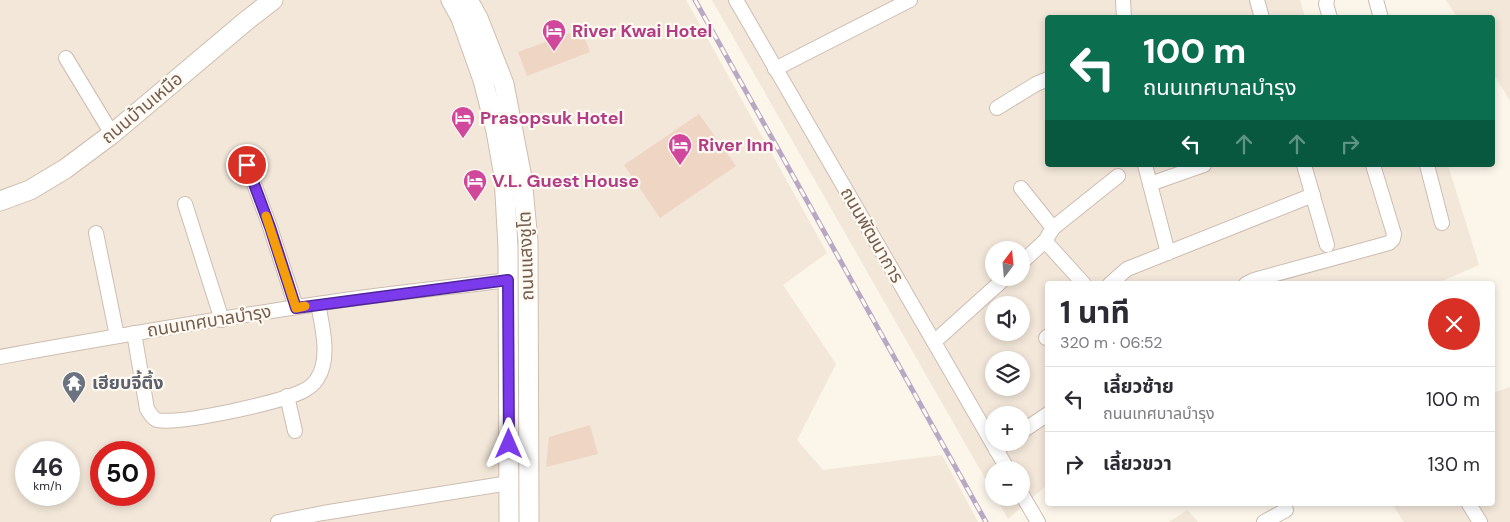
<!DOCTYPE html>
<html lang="th">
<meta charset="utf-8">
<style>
:root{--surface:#fff;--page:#f2f2f3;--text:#2b2b33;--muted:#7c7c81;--line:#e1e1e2}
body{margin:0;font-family:"DM Sans","Noto Sans Thai",sans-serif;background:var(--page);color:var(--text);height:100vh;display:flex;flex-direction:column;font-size:19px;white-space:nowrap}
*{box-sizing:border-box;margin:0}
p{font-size:16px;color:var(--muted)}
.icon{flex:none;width:28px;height:28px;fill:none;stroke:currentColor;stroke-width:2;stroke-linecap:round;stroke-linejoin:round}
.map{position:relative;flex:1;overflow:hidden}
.drawer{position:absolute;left:1045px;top:281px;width:450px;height:225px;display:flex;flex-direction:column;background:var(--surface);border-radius:5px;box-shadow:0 2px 8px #0003}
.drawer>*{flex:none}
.hud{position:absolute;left:1045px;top:15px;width:450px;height:152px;border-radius:5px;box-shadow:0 2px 8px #0003;background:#0b6e4f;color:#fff;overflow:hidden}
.needle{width:32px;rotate:16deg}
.tools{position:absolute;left:985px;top:241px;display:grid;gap:10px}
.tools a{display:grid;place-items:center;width:45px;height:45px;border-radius:50%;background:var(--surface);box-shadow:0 2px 8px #0003;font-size:25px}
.speed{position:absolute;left:15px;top:441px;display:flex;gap:10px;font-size:25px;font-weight:700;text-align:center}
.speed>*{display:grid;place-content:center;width:65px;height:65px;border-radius:50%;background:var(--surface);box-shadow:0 2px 8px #0003;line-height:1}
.speed small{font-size:12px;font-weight:400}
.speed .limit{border:8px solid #d22;background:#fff;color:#111}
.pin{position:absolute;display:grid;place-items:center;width:42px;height:42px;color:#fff;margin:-21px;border:2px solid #fff;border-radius:50%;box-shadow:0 1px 5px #0007}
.me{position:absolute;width:55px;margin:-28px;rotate:0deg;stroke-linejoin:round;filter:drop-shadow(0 0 4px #0008)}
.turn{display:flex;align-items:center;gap:18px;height:105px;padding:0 15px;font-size:22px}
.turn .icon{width:65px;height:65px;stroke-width:2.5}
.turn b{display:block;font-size:35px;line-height:42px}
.lanes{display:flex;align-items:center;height:48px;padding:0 15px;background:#0003;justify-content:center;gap:25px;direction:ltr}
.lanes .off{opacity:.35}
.round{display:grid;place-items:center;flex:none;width:52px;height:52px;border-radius:26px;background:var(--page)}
.head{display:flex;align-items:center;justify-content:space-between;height:85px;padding:0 15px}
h1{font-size:30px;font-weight:700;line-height:38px}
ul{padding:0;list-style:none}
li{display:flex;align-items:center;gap:15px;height:65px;padding:0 15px;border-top:1px solid var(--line)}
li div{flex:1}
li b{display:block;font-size:19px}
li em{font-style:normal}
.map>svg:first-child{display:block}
.residential{fill:#f2e7d9;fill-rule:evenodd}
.building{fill:#efd6c4}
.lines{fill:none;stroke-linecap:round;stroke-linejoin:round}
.minor-casing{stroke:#cdbdb1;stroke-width:16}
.secondary-casing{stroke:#cfbeae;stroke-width:21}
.minor{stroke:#fff;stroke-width:14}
.secondary{stroke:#fff;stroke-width:19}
.rail-casing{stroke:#b8a8c5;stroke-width:5}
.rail{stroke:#fef9f1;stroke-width:3;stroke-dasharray:9;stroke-linecap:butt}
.route-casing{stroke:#51269a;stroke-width:12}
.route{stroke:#7c3aed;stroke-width:9}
.slow{stroke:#f59e0b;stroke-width:9}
.labels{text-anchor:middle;stroke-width:4.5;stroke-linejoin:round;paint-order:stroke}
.hotel-label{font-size:18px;font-weight:bold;fill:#b23c85;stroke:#fef9f1;text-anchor:start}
.street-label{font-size:18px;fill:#745d4f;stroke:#fef9f1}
.worship-label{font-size:18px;font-weight:bold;fill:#5b616d;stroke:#fef9f1;text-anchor:start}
</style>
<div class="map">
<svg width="1510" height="522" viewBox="0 0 1510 522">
<rect width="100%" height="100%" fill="#fbf5ea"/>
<g class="residential">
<path d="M0,0H686L827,253L783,285L836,364L797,440L823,470L942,455L978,522H0ZM26,452H69V495H26ZM101,452H144V495H101Z"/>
<path d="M712,0H1300L1305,17L1048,18V165H1448L1479,265L1435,284H1048L1047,485L1008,519L996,498H1021V470H994V494ZM994,250H1021V278H994ZM994,305H1021V332H994ZM994,360H1021V388H994ZM994,415H1021V442H994Z"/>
<path d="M1446,0H1510V101L1493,73L1492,18L1457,17Z"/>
<path d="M1510,387V522H1404L1392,504H1492L1493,393Z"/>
<path d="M1187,510L1198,522H1169Z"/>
</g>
<g class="building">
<path d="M581,29L590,52L527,76L518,52Z"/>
<path d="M699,114L736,166L660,218L624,165Z"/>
<path d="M590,425L598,454L546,467L549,437Z"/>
</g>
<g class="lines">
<g class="minor-casing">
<g id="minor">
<path d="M736,0L1008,470"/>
<path d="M1123,0L1124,18"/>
<path d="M1257,0L1262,18"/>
<path d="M1327,0L1326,4L1330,18"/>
<path d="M1376,0L1381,18"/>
<path d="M66,58L112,134"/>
<path d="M775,69L910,0"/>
<path d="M997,108L1036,84L1048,79"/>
<path d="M247,165L270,227L296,307"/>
<path d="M1145,165L1168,253"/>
<path d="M1304,165L1327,245"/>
<path d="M1427,165L1442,223"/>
<path d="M1150,184L1204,165"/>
<path d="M1021,188L1053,228"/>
<path d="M185,204L222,320"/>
<path d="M96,233L117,336"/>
<path d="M1045,241L1084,284"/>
<path d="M1021,263L1045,241L1053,228L1118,176"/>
<path d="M1110,284L1127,269L1313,195"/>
<path d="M1246,284L1254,280L1389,243L1393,239L1394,234L1373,165"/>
<path d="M134,333L147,409C150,413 152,418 157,420C180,425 281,402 303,391C309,388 314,384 317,379C331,359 322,325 318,304"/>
<path d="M1046,338L1048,336"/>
<path d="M934,342L1005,278"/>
<path d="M0,357C105,338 211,320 317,304C380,294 444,288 508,280"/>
<path d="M287,396L295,431"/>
<path d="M1021,432L1048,414"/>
<path d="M996,450L1007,442"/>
<path d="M1021,493L1038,522"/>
<path d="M1469,504L1480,522"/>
<path d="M278,522L323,513L509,483"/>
<path d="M1264,522L1286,510"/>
</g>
</g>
<g class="secondary-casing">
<g id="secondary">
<path d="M451,0L461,18L483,80L496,131L504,176L508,247L509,522"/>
<path d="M468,0L478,18L504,84L522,178L528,241L529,522"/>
<path d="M0,201L30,190L65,169L112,134L246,21L273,0"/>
</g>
</g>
<use href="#minor" class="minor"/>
<use href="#secondary" class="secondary"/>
<g class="rail-casing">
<path id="rail" d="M695,0L986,522"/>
</g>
<use href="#rail" class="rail"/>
</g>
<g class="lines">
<g class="route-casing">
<path id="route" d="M247,165L270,227L296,308L508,280L509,444"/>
</g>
<use href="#route" class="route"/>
<path class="slow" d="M266,216L296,308L305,306"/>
</g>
<defs>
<g id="hotel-pin" transform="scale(1.25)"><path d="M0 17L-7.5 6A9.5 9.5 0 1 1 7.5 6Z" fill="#d1479c" stroke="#fef9f1"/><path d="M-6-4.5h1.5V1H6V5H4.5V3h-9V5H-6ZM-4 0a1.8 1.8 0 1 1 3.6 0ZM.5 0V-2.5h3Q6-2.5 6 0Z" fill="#fff"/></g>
<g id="temple-pin" transform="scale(1.25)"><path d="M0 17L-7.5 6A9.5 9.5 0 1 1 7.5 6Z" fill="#6b7280" stroke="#fef9f1"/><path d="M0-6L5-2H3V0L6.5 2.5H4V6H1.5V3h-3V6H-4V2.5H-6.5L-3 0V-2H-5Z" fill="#fff"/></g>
</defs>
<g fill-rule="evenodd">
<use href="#hotel-pin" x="554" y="31"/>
<use href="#hotel-pin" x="463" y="118"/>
<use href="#hotel-pin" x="680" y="145"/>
<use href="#hotel-pin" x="475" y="181"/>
<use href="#temple-pin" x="74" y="383"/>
</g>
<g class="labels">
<g class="hotel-label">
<text x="572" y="37">River Kwai Hotel</text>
<text x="480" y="124">Prasopsuk Hotel</text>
<text x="698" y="151">River Inn</text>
<text x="492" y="187">V.L. Guest House</text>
</g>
<g class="street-label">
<text transform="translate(142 108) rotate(-40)" y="6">ถนนบ้านเหนือ</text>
<text transform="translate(872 235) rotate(60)" y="6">ถนนพัฒนาการ</text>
<text transform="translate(526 256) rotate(-92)" y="6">ถนนแสงชูโต</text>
<text transform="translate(209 321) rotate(-9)" y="6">ถนนเทศบาลบำรุง</text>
</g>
<g class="worship-label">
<text x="92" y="389">เฮียบจี้ตึ้ง</text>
</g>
</g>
</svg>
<div class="tools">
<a><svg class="needle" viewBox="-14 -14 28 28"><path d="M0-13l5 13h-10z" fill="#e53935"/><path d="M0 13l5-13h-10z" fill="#7c7c81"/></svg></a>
<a><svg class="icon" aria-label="sound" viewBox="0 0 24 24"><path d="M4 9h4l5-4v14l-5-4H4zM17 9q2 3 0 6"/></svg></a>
<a><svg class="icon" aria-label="layers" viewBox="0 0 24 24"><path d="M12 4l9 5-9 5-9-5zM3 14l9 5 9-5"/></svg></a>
<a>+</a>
<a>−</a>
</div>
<div class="speed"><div>46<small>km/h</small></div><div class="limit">50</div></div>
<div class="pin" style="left:247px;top:165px;background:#d93025"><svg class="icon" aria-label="arrive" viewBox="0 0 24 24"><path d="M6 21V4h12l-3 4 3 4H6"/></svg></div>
<svg class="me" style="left:509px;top:444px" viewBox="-20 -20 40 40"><path d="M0-17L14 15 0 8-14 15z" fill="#7c3aed" stroke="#fff" stroke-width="4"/></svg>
<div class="hud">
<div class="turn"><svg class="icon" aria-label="left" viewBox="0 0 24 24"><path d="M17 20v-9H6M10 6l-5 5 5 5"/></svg><div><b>100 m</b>ถนนเทศบาลบำรุง</div></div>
<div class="lanes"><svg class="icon" aria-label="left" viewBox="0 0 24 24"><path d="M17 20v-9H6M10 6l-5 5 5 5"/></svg><svg class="icon off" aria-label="ahead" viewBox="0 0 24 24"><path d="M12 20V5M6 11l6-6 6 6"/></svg><svg class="icon off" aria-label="ahead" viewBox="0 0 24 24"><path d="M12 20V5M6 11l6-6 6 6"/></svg><svg class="icon off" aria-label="right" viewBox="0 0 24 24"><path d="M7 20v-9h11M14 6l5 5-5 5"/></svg></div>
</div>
<section class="drawer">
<div class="head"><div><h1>1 นาที</h1><p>320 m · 06:52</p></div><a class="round" style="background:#d93025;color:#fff"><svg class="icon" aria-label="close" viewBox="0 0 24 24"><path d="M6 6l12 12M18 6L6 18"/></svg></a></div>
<ul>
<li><svg class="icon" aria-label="left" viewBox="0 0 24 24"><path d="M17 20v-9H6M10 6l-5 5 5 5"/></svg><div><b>เลี้ยวซ้าย</b><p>ถนนเทศบาลบำรุง</p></div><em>100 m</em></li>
<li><svg class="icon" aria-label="right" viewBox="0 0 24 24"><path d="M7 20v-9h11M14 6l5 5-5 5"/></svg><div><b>เลี้ยวขวา</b></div><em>130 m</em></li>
</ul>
</section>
</div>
